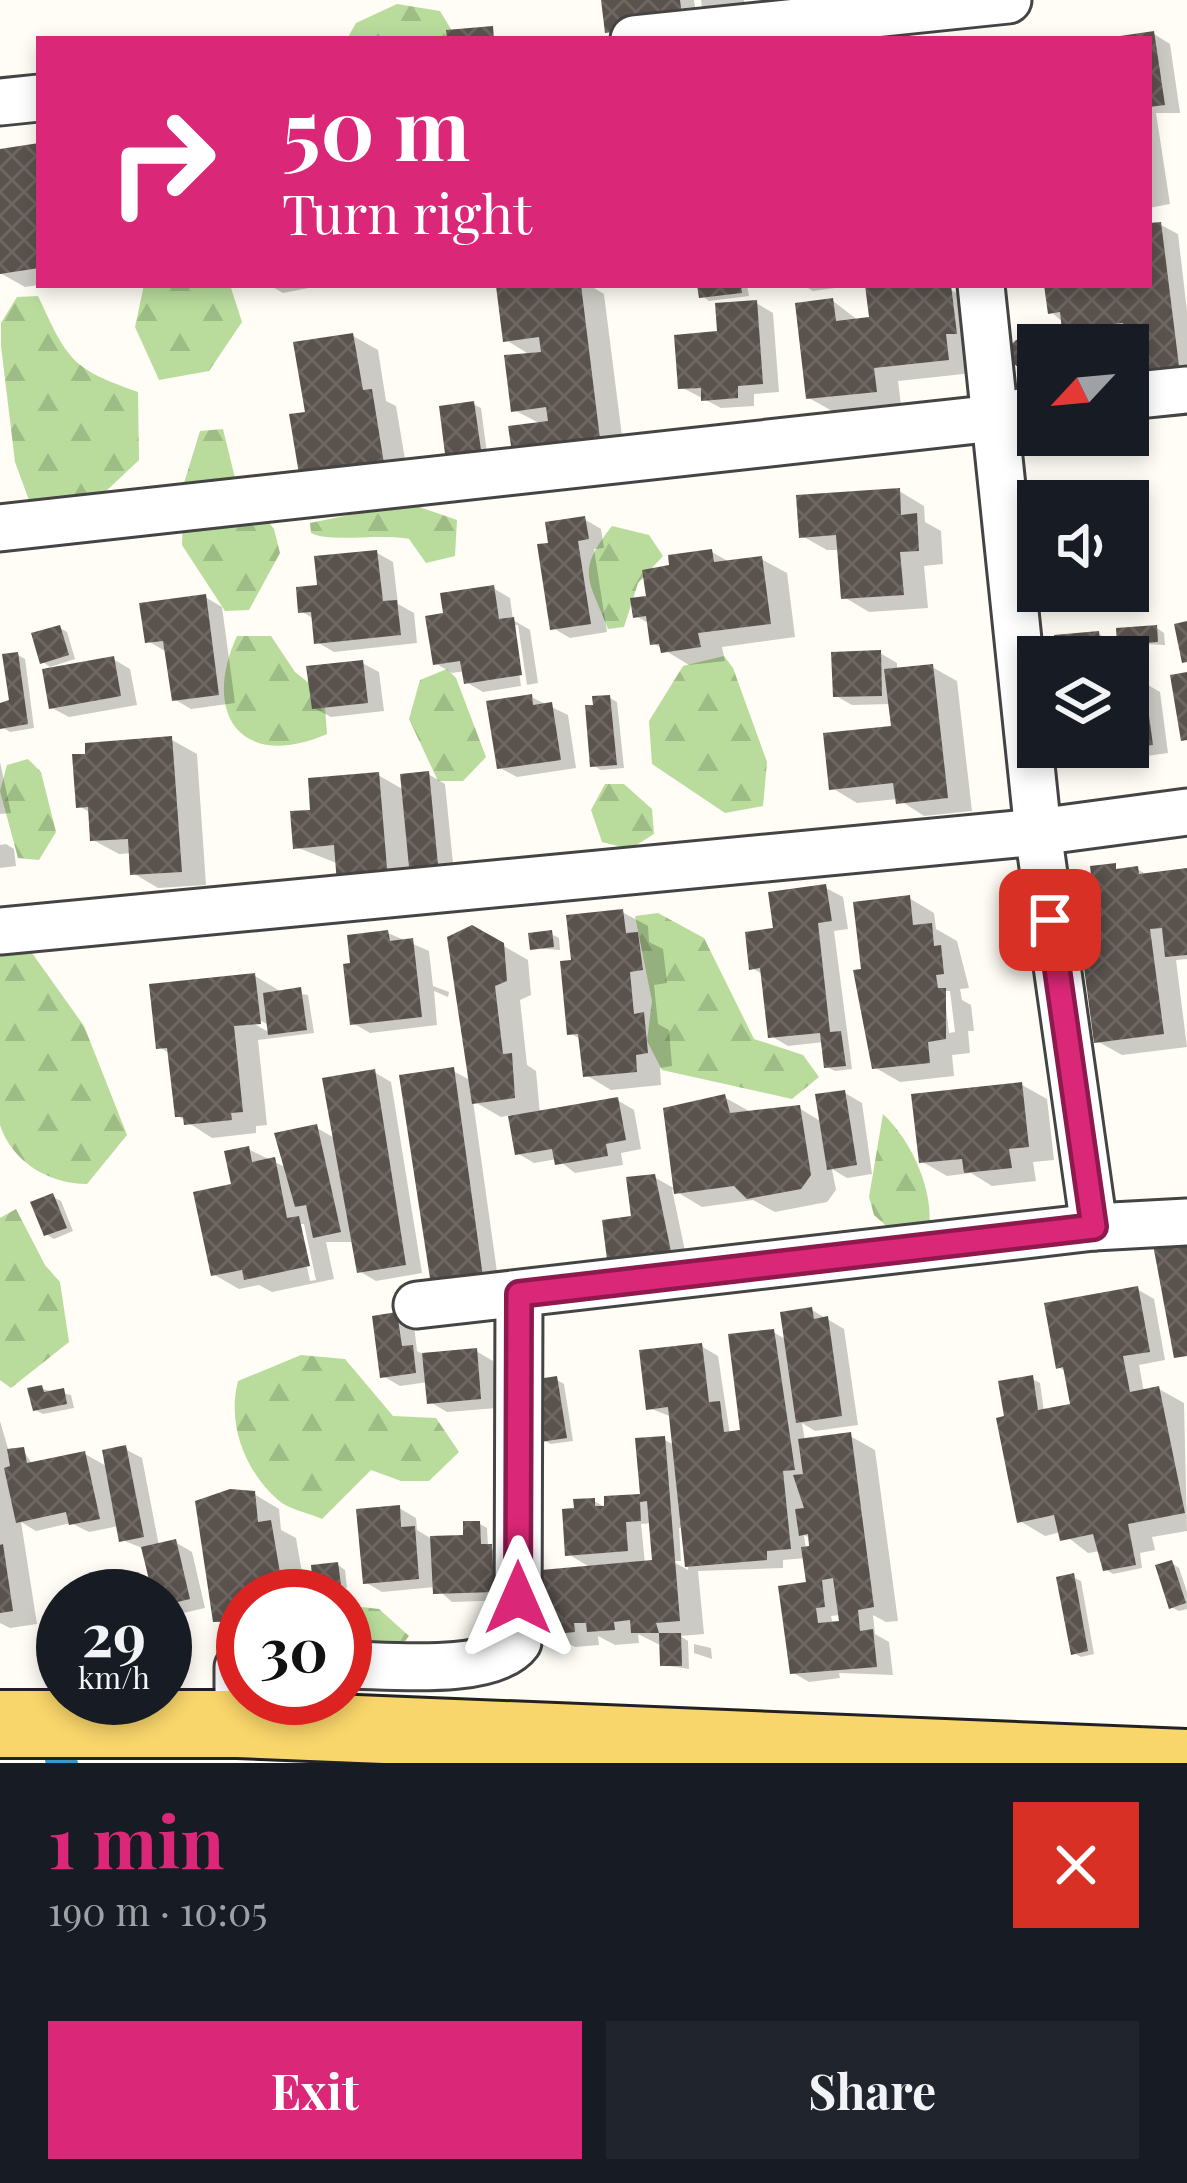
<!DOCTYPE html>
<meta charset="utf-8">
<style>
:root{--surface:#171b24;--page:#20242c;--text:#f1f3f6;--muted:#9ea1a6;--accent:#db2777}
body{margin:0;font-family:"Playfair Display",serif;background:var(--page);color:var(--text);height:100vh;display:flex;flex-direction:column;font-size:45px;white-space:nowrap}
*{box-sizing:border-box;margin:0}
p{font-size:39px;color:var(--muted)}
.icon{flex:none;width:66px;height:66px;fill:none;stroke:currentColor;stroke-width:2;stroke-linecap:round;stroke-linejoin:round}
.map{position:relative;height:1763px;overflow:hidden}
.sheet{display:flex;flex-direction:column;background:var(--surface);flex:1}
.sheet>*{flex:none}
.guide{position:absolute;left:36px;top:36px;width:1116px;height:252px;border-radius:0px;box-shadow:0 6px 18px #0003;background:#db2777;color:#fff;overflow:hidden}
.needle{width:78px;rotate:244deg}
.fabs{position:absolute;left:1017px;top:324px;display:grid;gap:24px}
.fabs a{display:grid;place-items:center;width:132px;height:132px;border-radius:0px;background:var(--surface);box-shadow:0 6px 18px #0003;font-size:60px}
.speed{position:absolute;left:36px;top:1569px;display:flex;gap:24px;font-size:60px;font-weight:700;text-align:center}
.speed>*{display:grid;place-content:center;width:156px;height:156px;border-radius:50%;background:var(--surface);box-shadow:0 6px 18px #0003;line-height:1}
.speed small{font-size:30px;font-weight:400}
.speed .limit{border:18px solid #d22;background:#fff;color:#111}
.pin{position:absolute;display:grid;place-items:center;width:102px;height:102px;color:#fff;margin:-51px;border-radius:24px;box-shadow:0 6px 18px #0006}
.me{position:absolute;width:132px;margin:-66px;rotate:0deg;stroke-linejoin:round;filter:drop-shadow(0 0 9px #0008)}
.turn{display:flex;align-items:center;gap:42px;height:252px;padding:0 48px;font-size:54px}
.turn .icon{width:156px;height:156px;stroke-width:2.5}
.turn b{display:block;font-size:84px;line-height:102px}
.round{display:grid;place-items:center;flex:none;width:126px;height:126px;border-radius:0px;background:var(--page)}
.headline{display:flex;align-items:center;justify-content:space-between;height:204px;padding:0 48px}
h1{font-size:72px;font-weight:700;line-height:90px;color:var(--accent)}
.action{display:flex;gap:24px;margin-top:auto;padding:24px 48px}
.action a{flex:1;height:138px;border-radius:0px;background:var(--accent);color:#fff;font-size:48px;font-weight:700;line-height:138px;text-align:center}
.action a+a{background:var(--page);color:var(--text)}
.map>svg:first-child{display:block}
.forest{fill:url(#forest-firs)}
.shadow{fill:#0003;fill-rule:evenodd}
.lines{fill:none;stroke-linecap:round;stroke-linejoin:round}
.stream{stroke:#3f96cf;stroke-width:12}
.building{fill:url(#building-cross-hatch);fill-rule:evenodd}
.street-casing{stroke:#444;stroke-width:51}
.primary-casing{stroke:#222;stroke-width:72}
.street{stroke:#fff;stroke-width:45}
.primary{stroke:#f9d66b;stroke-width:66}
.route-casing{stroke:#8e194d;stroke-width:30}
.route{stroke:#db2777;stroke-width:21}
</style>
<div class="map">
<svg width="1187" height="1763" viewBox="0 0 1187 1763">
<defs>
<pattern id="forest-firs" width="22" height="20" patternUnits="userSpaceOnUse" patternTransform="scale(3)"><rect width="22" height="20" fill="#b9dc9c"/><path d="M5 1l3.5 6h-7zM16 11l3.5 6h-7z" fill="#9ebc85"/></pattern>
<pattern id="building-cross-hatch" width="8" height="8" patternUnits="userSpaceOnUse" patternTransform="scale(3)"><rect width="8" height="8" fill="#5a524d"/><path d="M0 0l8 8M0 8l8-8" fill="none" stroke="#6d6662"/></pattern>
</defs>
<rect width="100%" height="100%" fill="#fffdf5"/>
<g class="forest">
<path d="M397,4L440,11L457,39H347L356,23Z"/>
<path d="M144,285H230L242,322L209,371L159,380L135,327Z"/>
<path d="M38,296C68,360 70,368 138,392L139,460L103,494L30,503L15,462L1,346V323L17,297Z"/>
<path d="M223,429L235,478L274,529L280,553L249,610L225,611L182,545L184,483L200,431Z"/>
<path d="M408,503L457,520L455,556L426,563L409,539C381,533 329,543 311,533L310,523Z"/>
<path d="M612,526L649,535L663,556L638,583L624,627L608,629C589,578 575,573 612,526Z"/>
<path d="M237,636H271L295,672L324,695L327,734C242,771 201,715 237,636Z"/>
<path d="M724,656L733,668L767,762L763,806L725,813L652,764L649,721L683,666Z"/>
<path d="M447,669L456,678L486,757L463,781H438L409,719L420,680Z"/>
<path d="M28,759L41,772L56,832L39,860L18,858L0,791L7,765Z"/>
<path d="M605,784H624L652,809L654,834L630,849L602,842L591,810Z"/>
<path d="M658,913L704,938L754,1039L803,1055L819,1077L792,1099L662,1070L647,1041L652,1001L635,916Z"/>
<path d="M32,953L84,1026L127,1135L87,1184C49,1184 12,1162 0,1125V954Z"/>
<path d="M883,1114C912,1141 934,1191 929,1230L903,1241L874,1215L869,1197Z"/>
<path d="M16,1209L45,1265L60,1282L69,1342L11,1388L0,1380V1218Z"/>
<path d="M301,1355L345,1359L393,1416L436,1418L459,1452L429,1481H401L371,1470L322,1519C309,1513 288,1509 278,1500C244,1470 227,1423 238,1381Z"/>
<path d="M345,1605L379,1609L409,1636L375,1680L345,1686Z"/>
</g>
<g class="shadow">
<path d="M604,0H694L699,32L621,39L608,31Z"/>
<path d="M701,0H744L747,15L719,19L702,9Z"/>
<path d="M1154,34L1170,44L1180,113H1156L1170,204L1149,208V39L1127,38Z"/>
<path d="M39,146V285L25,287L0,273V152Z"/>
<path d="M1161,225L1178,234L1187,311V392L1127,333L1082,338L1051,312L1047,285H1149V226Z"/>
<path d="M269,285H324L283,293Z"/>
<path d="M532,285H589L604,294L626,468L514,410L532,356L506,340L500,289Z"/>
<path d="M701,285H747L749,296L709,301L702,296Z"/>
<path d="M803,285H857L813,291Z"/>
<path d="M868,285H941L976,303L973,373L898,381L901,405L834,412L809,398L833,301L859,321L872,320Z"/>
<path d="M756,303L773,313L779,392L754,394V406L721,408L681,387L720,334Z"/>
<path d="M353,336L378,350L386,401L396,406L410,489L308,414Z"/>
<path d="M1018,342L1038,349V370L1016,362L1013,347Z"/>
<path d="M473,404L481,408L487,453L455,457L448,453Z"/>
<path d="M899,491L924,506L925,522L941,531L943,564L924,566L928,608L869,612L844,597L840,550H827L802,536Z"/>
<path d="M584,519L601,529L604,548L594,549L607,632L570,638L553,628L552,545Z"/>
<path d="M712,552L731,563L761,559L787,573L795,637L722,647L725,661L689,665L653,643L650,624L636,616L672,568Z"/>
<path d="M377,553L393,562L398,604L414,613L417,643L334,652L317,642L314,619L301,611L320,588Z"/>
<path d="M493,588L510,598L513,620L530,630L538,683L527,685L518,625H512L521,686L483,692L466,682L465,671L452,673L435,663L446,615Z"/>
<path d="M205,597L222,607L235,703L191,709L174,699L165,651L148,641Z"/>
<path d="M60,628L67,632L75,659L50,667L43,662Z"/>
<path d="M1157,628L1164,633L1165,645L1120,643Z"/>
<path d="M1099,634L1106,638L1108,655H1059Z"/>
<path d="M880,653L897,663V670L932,667L957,681L972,811L924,816L898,799L857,803L832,788L894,728L891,704L852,705L836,696Z"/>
<path d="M18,655L25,659L34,728L10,732L2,727L0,706L12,703Z"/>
<path d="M113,659L130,669L137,705L69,717L52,708Z"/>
<path d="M362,663L379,672L384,711L331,717L314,708Z"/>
<path d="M1143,682L1160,692L1168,753L1076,766L1059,756L1058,747H1128V684Z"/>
<path d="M531,697L568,715L576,768L517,777L500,768Z"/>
<path d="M610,698L617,702L624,768L601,770L593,765Z"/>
<path d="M172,740L197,754L206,885L158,888L133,873L132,853L119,854L93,840L91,813L79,806Z"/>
<path d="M0,762L11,813L0,814Z"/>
<path d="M428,774L445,784L454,873L429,875L410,864L412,893L296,847L314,813L378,775L404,790Z"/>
<path d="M6,844L14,849L16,866L0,868V845Z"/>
<path d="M1137,869L1149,876L1187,871V959L1176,960L1187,1047L1122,1055L1097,1041Z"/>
<path d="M826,888L843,897L848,929L834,931L852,1069L835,1071L827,1067L824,1042L788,1046L771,1036L764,975L752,968L777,931Z"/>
<path d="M909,898L934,913L936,929L957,941L969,988L960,989L962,1000L971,1005L974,1031H968L970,1053L952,1055L954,1076L900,1082L874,1067L864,972ZM944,991H950L955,1032L949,1033Z"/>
<path d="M622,912L648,926L649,942L663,949L667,983L654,985L658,1024L669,1030L672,1066L660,1068L661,1085L611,1090L586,1075L582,1040L570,1033L574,963Z"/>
<path d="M472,928L528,960L531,995L520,1000L527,1065L536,1071L540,1114L617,1100L634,1110L641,1149L621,1153L623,1165L575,1173L557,1159L534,1163L517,1153L511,1115L501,1117L473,1101L499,1286L450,1293L453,1071L472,1081Z"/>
<path d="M388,933L429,951L433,986L449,992L448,997L434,991L437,1025L370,1033L353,1023V966Z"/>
<path d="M551,934L559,938L560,950L532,948Z"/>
<path d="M255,976L280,991L308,995L314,1033L258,1040L267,1125L256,1126V1133L212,1138L178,1116L171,1054L159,1047ZM249,1014L270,1026V1033L246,1019Z"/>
<path d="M374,1072L391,1082L422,1273L376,1281L359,1271L354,1242H326L334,1279L272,1292L259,1285L239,1289L213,1274L248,1149L287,1168L317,1128L336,1139ZM298,1224H304L316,1280L310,1281Z"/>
<path d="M1022,1085L1047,1099L1054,1160L1033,1162L1036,1181L992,1186L971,1173L947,1176L921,1161Z"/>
<path d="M845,1093L862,1103L872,1174L847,1178L832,1169L836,1190L827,1202L775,1212L753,1200L702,1207L672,1189L690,1275L634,1218L654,1177L677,1190L724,1097L749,1111L799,1108L822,1122Z"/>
<path d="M53,1197L61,1201L73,1231L54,1239L46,1234Z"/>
<path d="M1137,1289L1154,1299L1165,1360L1139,1365L1144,1392L1159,1389L1184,1403L1187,1531L1152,1537L1155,1550L1140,1553L1142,1568L1113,1574L1105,1569L1101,1551L1088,1553L1061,1532L1045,1536L1020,1521L1013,1418L1032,1379L1040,1383L1044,1412L1073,1406L1067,1372L1058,1367Z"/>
<path d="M812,1310L844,1329L858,1425L815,1431L802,1423L805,1441L850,1436L875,1450L898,1621L886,1622L873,1615L875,1634L889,1642L893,1675L839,1673L840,1678L809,1682L792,1672L809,1584L806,1558L783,1560V1568L698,1571L704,1634L680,1636L688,1641L689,1669L663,1665L662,1646L638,1634L639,1643L615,1645L598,1636L599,1645L575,1647L549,1633L593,1569L568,1554L594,1501L608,1509L643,1497L665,1440L676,1446L672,1417L649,1408L701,1346L718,1356L730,1435L743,1433L773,1332L787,1340ZM652,1523L663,1563L645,1564L641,1524ZM684,1527L688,1570L672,1561H681L679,1528ZM804,1535L812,1539L813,1549L806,1550ZM840,1615L841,1624L833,1625L831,1616Z"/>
<path d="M397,1315L414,1325L417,1351L426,1356L476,1351L493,1361L497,1408L447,1412L430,1402L428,1382L400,1386L383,1376Z"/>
<path d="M557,1380L564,1384L573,1441L551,1444L543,1440Z"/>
<path d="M42,1389L71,1395L74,1408L43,1414L35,1410Z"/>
<path d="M0,1421L9,1452L23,1450L33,1465L85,1454L108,1467L125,1449L142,1458L159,1546L175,1542L192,1552L205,1608L175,1615L165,1609V1596H156L145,1549L122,1540L119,1526L89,1532L71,1523L36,1531L21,1522L37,1624L10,1628L0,1623Z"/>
<path d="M254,1494L279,1509L281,1530L296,1538L306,1596H243L242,1635L216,1620Z"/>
<path d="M399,1508L416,1518L417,1530L432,1539L462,1538L480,1524L487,1528L488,1547L508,1556L510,1600L452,1602L435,1587L382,1592L365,1582Z"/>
<path d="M1172,1563L1179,1568L1187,1592V1609L1179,1611L1171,1607Z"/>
<path d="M338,1565L345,1570L347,1588L316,1587Z"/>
<path d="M1073,1577L1081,1581L1094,1654L1081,1657L1074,1653Z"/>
<path d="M694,1644L711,1648L712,1659L694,1653Z"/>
</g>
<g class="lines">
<path class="stream" d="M51,1760L72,1763"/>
</g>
<g class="building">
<path d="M601,0H680L683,24L605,33Z"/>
<path d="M493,26L494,39H447L446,30Z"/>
<path d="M1154,31L1165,105L1149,107V39L1120,36Z"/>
<path d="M39,143V268L0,274V149Z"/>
<path d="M1161,222L1181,382L1128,388L1123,323L1062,330L1060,312L1048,314L1044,285H1149V223Z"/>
<path d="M581,285L602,455L514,466L508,426L548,421L546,407L511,412L504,355L541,352L539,337L503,342L496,286Z"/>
<path d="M697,285H741L742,293L699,298Z"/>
<path d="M865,285H951L957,334H946L949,360L874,368L877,392L806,399L795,303L833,298L836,321L869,317Z"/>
<path d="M757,300L763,384L738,386V398L701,401V388L678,389L674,335L717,331L715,303Z"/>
<path d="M353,333L363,390L372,389L386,476L299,474L289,414L305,412L293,342Z"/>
<circle cx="1024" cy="353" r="15"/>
<path d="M474,401L481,450L445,454L439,406Z"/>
<path d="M900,488L901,515L917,513L919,551L900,552L904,595L841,599L836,535L799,538L796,495Z"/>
<path d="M585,516L589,539L578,541L591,624L550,630L537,544L548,543L545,522Z"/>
<path d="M712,549L714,562L762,556L771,624L698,633L701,647L661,653L659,644L650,645L646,616L633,618L630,598L646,596L642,570L669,565L668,555Z"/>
<path d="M377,550L383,601L397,600L401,635L314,644L311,612L298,613L296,587L317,585L314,556Z"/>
<path d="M494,585L499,619L514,617L522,675L464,684L460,661L433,665L425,616L443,613L440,593Z"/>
<path d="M206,594L219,695L172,701L163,641L145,643L139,603Z"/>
<path d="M1187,621V662L1182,663L1174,624Z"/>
<path d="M60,625L69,655L40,664L31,633Z"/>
<path d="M1157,625L1158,642L1117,645L1116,628Z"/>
<path d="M1099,631L1101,652L1056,656L1054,635Z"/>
<path d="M881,650L882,696L833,697L831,652Z"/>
<path d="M18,652L28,724L0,729V703L9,700L2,654Z"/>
<path d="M114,656L121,696L49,709L42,669Z"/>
<path d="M363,660L368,703L312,709L306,666Z"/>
<path d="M933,664L948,798L896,804L893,783L829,790L823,733L891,726L884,669Z"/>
<path d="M1187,672V740L1181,741L1170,675Z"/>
<path d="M1144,679L1153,745L1128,748V681Z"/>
<path d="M532,694L533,705L552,702L561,760L497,769L486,701Z"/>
<path d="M610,695L617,765L590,767L585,705H593L592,696Z"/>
<path d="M172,736L182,872L130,875L128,839L90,841L88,807L76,808L72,754H85V743Z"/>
<path d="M1055,747H1116V750L1056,758Z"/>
<path d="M429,771L438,865L409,867L400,774Z"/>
<path d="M379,772L388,880L337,884L334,845L293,849L290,811L310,810L308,778Z"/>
<path d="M1116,863V869L1138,866L1139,874L1187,868V955L1165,957L1162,928L1150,929L1164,1034L1094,1043L1072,877L1091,875L1090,866Z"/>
<path d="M826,884L832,921L818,923L830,1032L841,1031L846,1066L824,1068L820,1033L768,1038L760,968L749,970L745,932L773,928L768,892Z"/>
<path d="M910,895L913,925L932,923L934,946L941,945L944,974L936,975L938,988H946V1039L928,1042L930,1063L872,1069L853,970L861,969L853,902Z"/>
<path d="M623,909L626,933L638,932L643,970L630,972L634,1014L644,1012L648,1053L636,1055L637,1072L583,1077L578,1034L567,1035L560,961L571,960L566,915Z"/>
<path d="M472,925L504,943L507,981L495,986L503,1054L512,1053L515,1098L472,1104L447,937Z"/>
<path d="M388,930L390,941L413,938L422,1017L350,1025L343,964L350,963L347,935Z"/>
<path d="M552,930L554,947L530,950L528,933Z"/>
<path d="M255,973L261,1024L234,1026L243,1112L231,1113L232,1120L184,1125L183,1117H175L167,1048L156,1049L149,984Z"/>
<path d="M301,987L307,1030L268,1035L263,993Z"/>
<path d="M454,1067L483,1277L431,1285L399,1075Z"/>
<path d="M375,1069L406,1265L357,1273L322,1078Z"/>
<path d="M1022,1082L1029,1147L1009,1149L1012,1168L964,1173L962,1159L919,1163L911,1094Z"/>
<path d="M845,1090L857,1165L827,1170L815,1094Z"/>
<path d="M725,1094L730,1113L800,1105L811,1175L801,1189L747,1199L734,1186L674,1194L663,1108Z"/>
<path d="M618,1097L626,1140L606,1144L608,1156L555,1165L552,1149L515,1155L508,1116Z"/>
<path d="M317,1124L341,1232L313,1238L306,1205L295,1207L274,1133Z"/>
<path d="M249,1146L252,1162L275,1157L287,1218L299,1216L310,1266L244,1280L242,1270L211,1276L193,1192L231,1184L224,1151Z"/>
<path d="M655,1174L674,1266L609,1275L602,1220L631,1216L626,1177Z"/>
<path d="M53,1193L67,1228L44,1236L30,1202Z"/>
<path d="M1187,1235V1356L1174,1358L1152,1239Z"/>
<path d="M1138,1286L1150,1352L1123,1356L1130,1392L1159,1386L1185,1513L1128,1524L1136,1565L1103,1571L1093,1534L1060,1541L1054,1515L1017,1523L996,1418L1004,1416L998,1381L1033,1375L1038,1410L1070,1404L1063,1367L1056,1369L1044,1303Z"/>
<path d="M812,1307L814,1319L828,1316L842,1416L796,1423L780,1312Z"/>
<path d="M397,1312L402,1346L413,1345L416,1373L380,1378L372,1316Z"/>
<path d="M774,1329L795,1470L783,1471L791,1549L767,1551V1560L685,1567L668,1407L646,1410L639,1350L702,1343L709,1402L720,1401L724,1432L740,1430L728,1334Z"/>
<path d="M477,1348L481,1399L427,1404L422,1353Z"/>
<path d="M557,1376L567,1438L540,1442L531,1380Z"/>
<path d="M42,1385L44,1392L64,1388L67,1404L33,1411L27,1388Z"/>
<path d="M851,1432L874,1607L858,1610L860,1631L873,1629L877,1667L790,1674L778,1586L806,1582L801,1547L809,1546L808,1534L799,1536L795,1509L804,1508L793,1475L803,1474L798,1439ZM833,1578L839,1621L818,1623L816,1608L825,1607L822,1580Z"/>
<path d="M665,1436L680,1621L656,1623L659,1633H631L630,1620L614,1622L615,1630L587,1632L586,1623H574L575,1632L546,1635L541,1570L652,1560L647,1501L640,1502L641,1521L626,1522L628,1551L565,1556L562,1509L574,1508L573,1499L595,1498V1506H604V1496L640,1494L635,1438Z"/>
<path d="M126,1445L144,1537L119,1542L102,1450Z"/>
<path d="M24,1447L27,1463L85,1451L100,1519L69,1525L66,1512L16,1523L4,1468L10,1466L7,1449Z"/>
<path d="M230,1489L255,1491L258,1522L271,1520L284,1596H243V1621L213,1622L195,1501Z"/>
<path d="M400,1505L401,1527L415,1526L419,1579L363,1584L356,1509Z"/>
<path d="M463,1521H480L481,1544H492L494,1592L433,1594L430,1536L463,1535Z"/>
<path d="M176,1539L190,1599L165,1605V1596H153L141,1547Z"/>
<path d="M3,1544L13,1611L0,1613V1545Z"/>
<path d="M1172,1560L1186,1603L1169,1609L1155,1565Z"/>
<path d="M338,1562L341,1585L313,1588L311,1565Z"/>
<path d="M1074,1573L1088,1651L1071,1655L1056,1577Z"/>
<path d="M659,1633H681L682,1666H660Z"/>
</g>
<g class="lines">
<g class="street-casing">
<g id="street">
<path d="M634,39L1008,0"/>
<path d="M0,102L39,98"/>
<path d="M981,285L1038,832L1094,1227"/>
<path d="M1128,396L1187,390"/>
<path d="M0,528L995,418L1038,408"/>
<path d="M0,931L1038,832L1187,812"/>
<path d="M417,1305L1094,1227L1187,1222"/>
<path d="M345,1665C387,1665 492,1677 518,1642L519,1294"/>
<path d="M238,1724V1667H243"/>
</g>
</g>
<g class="primary-casing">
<path id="primary" d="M0,1724H238L1187,1763"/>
</g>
<use href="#street" class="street"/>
<use href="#primary" class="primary"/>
</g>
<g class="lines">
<g class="route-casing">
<path id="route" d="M518,1598L519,1294L1094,1227L1050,920"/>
</g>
<use href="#route" class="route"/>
</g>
</svg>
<div class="fabs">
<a><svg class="needle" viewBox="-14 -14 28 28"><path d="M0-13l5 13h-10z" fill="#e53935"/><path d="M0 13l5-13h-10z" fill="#9ea1a6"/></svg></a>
<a><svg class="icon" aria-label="sound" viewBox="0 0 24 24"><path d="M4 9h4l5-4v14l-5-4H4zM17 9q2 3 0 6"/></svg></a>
<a><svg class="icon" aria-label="layers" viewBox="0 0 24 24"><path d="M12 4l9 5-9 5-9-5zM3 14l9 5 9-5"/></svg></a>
</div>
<div class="speed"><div>29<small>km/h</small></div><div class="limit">30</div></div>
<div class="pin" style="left:1050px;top:920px;background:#d93025"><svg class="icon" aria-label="arrive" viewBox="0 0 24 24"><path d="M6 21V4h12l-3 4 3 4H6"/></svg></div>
<svg class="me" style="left:518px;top:1598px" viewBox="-20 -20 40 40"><path d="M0-17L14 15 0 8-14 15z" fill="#db2777" stroke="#fff" stroke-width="4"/></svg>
<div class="guide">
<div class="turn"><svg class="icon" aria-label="right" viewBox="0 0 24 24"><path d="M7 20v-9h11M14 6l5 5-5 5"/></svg><div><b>50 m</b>Turn right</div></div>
</div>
</div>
<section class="sheet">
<div class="headline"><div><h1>1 min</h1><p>190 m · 10:05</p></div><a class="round" style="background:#d93025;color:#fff"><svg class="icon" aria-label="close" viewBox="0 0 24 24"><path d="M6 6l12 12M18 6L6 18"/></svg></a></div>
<div class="action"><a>Exit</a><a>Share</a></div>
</section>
